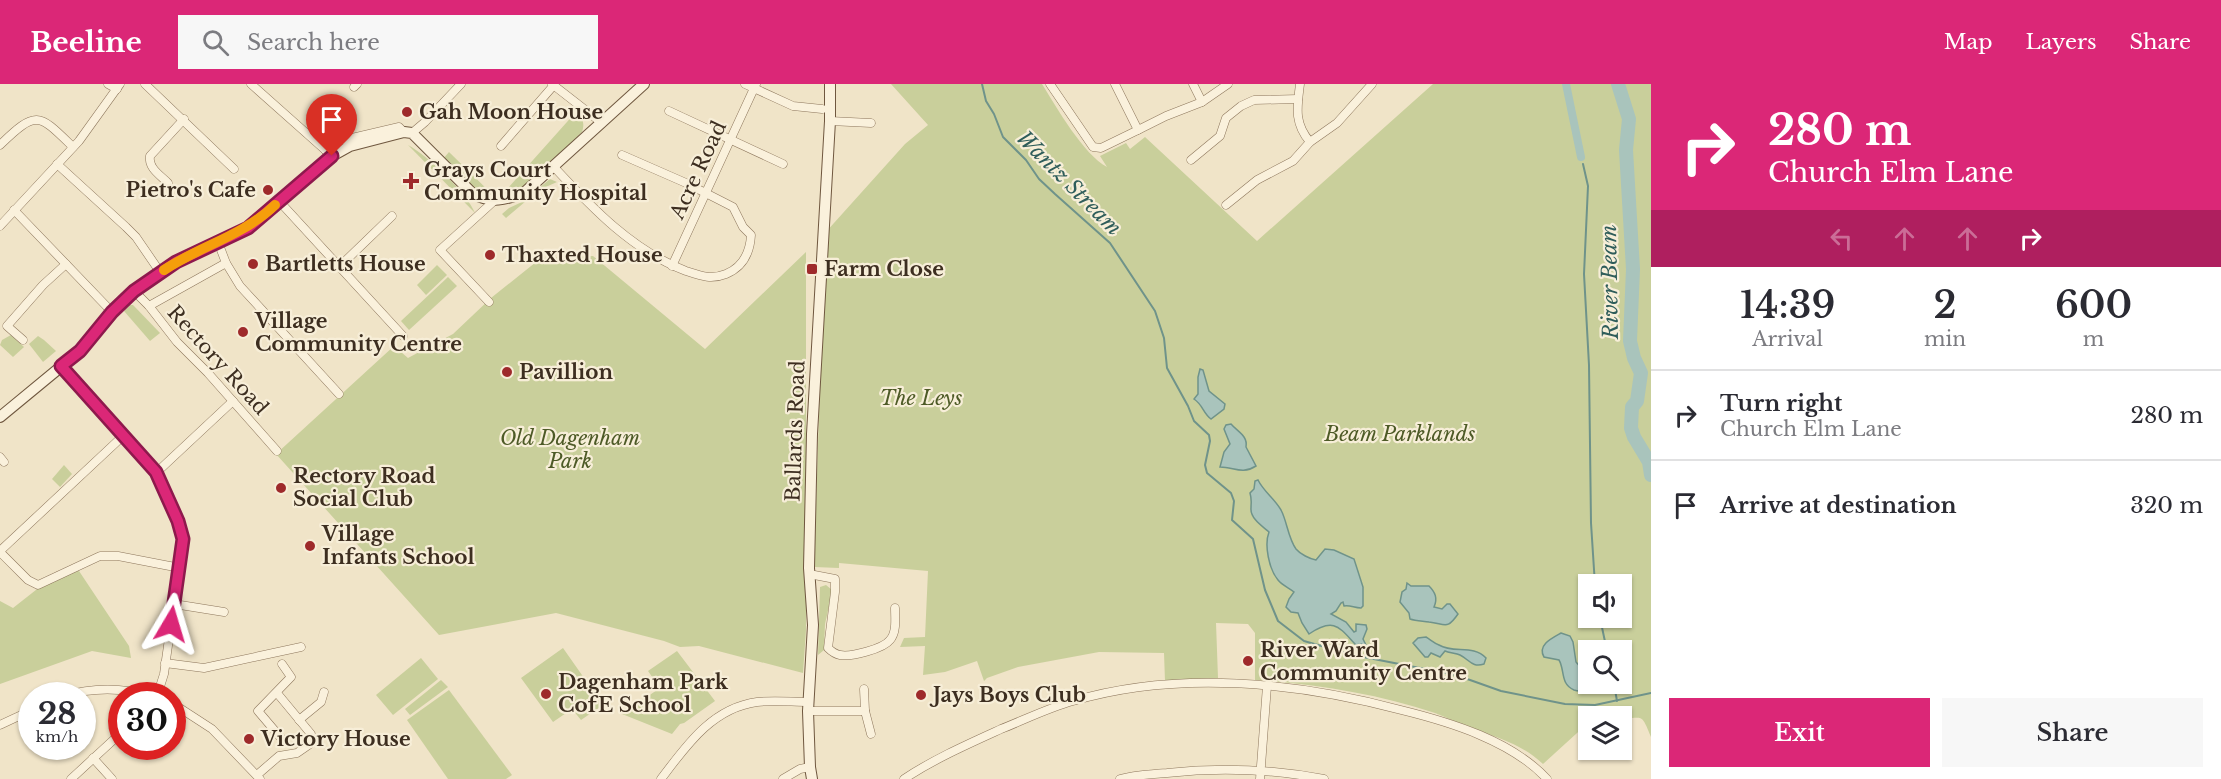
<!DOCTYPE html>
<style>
:root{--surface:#fff;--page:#f7f7f7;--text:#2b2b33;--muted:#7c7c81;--line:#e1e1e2;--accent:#db2777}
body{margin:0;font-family:"Libre Baskerville",serif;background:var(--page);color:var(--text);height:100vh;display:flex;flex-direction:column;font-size:22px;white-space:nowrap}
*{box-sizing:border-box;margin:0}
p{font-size:20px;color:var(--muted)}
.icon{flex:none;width:33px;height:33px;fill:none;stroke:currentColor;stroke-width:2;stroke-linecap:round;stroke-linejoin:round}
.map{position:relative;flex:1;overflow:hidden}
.drawer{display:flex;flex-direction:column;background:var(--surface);width:570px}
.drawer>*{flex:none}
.top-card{background:#db2777;color:#fff;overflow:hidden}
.tools{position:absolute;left:1578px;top:490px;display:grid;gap:12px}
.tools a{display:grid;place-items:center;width:54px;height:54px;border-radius:0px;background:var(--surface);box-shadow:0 2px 4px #0004;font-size:30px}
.speed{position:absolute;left:18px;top:598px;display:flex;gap:12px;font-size:30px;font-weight:700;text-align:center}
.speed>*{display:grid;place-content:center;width:78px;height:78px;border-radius:50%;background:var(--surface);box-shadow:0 2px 4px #0004;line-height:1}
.speed small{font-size:15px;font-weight:400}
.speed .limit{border:9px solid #d22;background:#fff;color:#111}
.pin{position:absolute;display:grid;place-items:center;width:51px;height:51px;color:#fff;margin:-62px -26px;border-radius:50% 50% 50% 0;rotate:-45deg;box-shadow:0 0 6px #0007}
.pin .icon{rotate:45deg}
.me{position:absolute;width:66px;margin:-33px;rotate:7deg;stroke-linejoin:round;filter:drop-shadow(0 0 4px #0008)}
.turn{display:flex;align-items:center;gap:21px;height:126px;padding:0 18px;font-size:27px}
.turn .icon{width:78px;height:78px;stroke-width:2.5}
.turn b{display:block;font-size:42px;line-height:51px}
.lanes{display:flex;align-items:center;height:57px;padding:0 18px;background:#0003;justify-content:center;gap:30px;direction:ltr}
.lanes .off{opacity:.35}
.eta{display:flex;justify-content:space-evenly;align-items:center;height:102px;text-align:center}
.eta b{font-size:36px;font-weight:600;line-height:42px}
.button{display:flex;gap:12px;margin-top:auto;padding:12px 18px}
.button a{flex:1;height:69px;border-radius:0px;background:var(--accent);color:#fff;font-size:24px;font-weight:600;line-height:69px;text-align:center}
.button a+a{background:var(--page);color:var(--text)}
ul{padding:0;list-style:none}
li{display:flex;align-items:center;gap:18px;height:90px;padding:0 18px;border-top:2px solid var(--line)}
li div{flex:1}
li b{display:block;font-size:22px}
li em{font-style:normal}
header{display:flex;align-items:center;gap:36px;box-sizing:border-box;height:84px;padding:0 30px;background:var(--accent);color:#fff}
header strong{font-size:28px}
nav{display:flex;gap:33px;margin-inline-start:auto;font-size:21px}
.search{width:420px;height:54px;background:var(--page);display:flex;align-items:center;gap:15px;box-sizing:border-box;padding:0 21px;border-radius:0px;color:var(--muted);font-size:22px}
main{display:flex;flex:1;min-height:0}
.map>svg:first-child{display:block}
.green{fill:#c9cf9b;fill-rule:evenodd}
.water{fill:#a9c4bc;stroke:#6f938a;stroke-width:1.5}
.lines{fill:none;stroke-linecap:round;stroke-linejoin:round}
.stream{stroke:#6f938a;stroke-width:2}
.canal{stroke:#a9c4bc;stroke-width:8}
.river{stroke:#a9c4bc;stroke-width:14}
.street-casing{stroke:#8d765c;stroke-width:9}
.secondary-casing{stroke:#6f573f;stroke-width:12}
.street{stroke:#faf1dc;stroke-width:8}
.secondary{stroke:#faf1dc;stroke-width:10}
.route-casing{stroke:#8e194d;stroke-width:15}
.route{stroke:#db2777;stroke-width:10}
.slow{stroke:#f59e0b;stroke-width:10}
.poi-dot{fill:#9e2a2b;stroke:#f7eed8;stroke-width:2}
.labels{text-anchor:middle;stroke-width:4.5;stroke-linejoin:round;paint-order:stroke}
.poi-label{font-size:20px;font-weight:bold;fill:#3d2e20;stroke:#f7eed8;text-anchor:start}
.street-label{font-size:20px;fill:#3d2e20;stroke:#f7eed8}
.park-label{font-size:20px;font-style:italic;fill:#4d5a26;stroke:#f7eed8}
.water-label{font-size:21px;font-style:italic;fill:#2f5d5a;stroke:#f7eed8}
</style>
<header>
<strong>Beeline</strong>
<div class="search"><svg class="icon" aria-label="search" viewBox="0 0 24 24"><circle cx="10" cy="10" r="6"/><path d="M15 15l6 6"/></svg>Search here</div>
<nav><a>Map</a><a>Layers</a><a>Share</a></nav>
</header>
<main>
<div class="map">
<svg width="1651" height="695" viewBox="0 0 1651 695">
<rect width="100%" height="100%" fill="#f0e4c8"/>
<g class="green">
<path d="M891,0H1042C1057,24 1083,70 1107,83L1100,72L1126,59L1130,65L1145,53L1257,157L1433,0H1651V653C1641,628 1643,635 1622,634C1619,634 1612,633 1608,633L1606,629C1599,629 1596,633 1588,633V639L1543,680C1523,661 1499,654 1474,645C1461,641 1448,634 1435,629C1377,610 1316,600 1255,596V549L1248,540L1216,539L1218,594L1165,597L1164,569L1099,568L1018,583L987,594L984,597L977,577L945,588L923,591L925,562L900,563L904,554L925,553L928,487L839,479V484L814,483L825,149L905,60L928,41ZM1588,501H1622V534H1588ZM1588,567H1622V600H1588Z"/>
<path d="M575,29C583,34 585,39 582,48C560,69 529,106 500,113Z"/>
<path d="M408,61C428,72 466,108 475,129Z"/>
<path d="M449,68L497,115L480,111L443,75Z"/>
<path d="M550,95L557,98L539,106L506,134L502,130L509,124L522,118Z"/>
<path d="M806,168V546L803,589L699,562L680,563L664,557L556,529L439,551L276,370L394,262L408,274L453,250L491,214L541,174L593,172L705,265Z"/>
<path d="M437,181L447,191L426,211L417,201Z"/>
<path d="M448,193L457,202L409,246L401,237Z"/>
<path d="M130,221H133L160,249L150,257L124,227Z"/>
<path d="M11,251L24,263L13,273L0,261L2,256Z"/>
<path d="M38,252L44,256L56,267L43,278L29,260Z"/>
<path d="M64,381L72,390L60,403L52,395Z"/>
<path d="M77,484L129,562L131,574L92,567L0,600V517L13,524L41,502Z"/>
<path d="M826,501L832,506L833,515L830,518L825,540L824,566L818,571L820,503Z"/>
<path d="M563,564L603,621L581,636L572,625L553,638L521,594Z"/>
<path d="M677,567L715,617L684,639L680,640L672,650L622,630L657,606L662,607L648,587Z"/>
<path d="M421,574L438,595L393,631L376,611Z"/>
<path d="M441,596L448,603L410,631L405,625Z"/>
<path d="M449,606L512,691L506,695H448L407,636Z"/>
</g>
<g class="water">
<path d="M1200,285L1203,286L1209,307L1225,320L1224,325L1211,335C1203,329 1203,321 1194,315L1198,310V293Z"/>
<path d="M1231,340C1238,348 1248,352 1246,363L1256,382C1242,391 1234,383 1220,383L1224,368L1230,360L1224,345L1226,341Z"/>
<path d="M1258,396C1264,408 1274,414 1281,426C1287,437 1288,454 1296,465C1300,470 1310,475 1316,476L1325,465L1334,466L1354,475L1363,503V522L1361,524C1354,524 1351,521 1344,522L1343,518L1341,519L1336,527L1331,530L1346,538L1354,548L1356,547V540L1366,541L1367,545L1363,555L1367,563L1361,560L1356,561C1339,543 1334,533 1309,550L1302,539L1298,529L1291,528L1286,523L1289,515L1294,508C1289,504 1282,501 1278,496C1269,485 1264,461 1269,448C1262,442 1250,434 1251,424C1251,418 1252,416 1250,409L1254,405L1255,397Z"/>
<path d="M1407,499L1411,502H1429C1435,508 1438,514 1434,523L1442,525L1447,520H1450L1458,530C1447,546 1446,540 1429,538C1423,537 1416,537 1410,535L1409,529L1400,518L1402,508L1406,505Z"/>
<path d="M1561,549L1570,552L1573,558L1576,578L1588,592L1587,603C1583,607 1580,608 1574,606C1560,600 1565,586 1559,576L1544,573C1537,561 1552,554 1561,549Z"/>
<path d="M1426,553C1431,556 1434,559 1439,561C1454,570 1473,560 1486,574L1484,580C1472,584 1470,576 1460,571C1456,569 1449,569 1445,567L1440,573L1431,569L1428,573H1425L1413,559L1418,554Z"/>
</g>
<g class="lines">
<g class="stream">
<path d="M982,0L986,17L994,30L1003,53L1026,76L1039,95L1055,110L1110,159L1155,227L1164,254L1167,284L1188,322L1194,337L1209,351L1210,357L1205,381L1207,389L1231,409L1234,417L1232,436L1253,455L1265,506L1278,537L1304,557L1353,571L1456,591L1501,607L1565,620L1595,621L1651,609"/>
<path d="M1583,80L1588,102L1584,190L1589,281L1591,439L1595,501"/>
<path d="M1600,534L1607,567"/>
<path d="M1614,600L1617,617"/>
</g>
<path class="canal" d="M1566,0L1581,73"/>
<path class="river" d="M1618,0L1629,35L1626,66L1633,185L1630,257L1634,274L1641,289L1637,317L1632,323L1631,344L1634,353L1649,378L1651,391"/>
<g class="street-casing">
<g id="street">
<path d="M108,0L117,5"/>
<path d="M145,0L234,85"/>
<path d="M251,0L332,72"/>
<path d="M552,0L602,39"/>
<path d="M745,0L793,22L822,25"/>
<path d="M1050,0L1093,63L1101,64L1138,46"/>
<path d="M1115,0L1138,46L1166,32L1202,18L1228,0"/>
<path d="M1193,0L1202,18"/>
<path d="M1300,0C1297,24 1294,39 1310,58"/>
<path d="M354,3L357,0"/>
<path d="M669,27L783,80"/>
<path d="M830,37L871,39"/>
<path d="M412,49L425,38L461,0"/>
<path d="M0,61C37,25 39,30 73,63"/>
<path d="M501,62L554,1"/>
<path d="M326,67L335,58L399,43L404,48"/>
<path d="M1191,76L1220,52L1226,34L1241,22L1254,16L1298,15"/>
<path d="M57,80L126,143L136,153L160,188"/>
<path d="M554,83C592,124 633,167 686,187C701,192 711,196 726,190C743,183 750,169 751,151L743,143L733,123L686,99L622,71"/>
<path d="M168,99C160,91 148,84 150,72L184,35"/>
<path d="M279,117L403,252"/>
<path d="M1226,121L1257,96L1293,77L1310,58L1337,39L1372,0"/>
<path d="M14,126L112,228"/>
<path d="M0,142L79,57L120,0"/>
<path d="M218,158L226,179L240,202L339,310"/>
<path d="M672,182L756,0"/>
<path d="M339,183L392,132"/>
<path d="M134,207L149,222L177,258L208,289L277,367"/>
<path d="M489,218L440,166L494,117"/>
<path d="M149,222L226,179"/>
<path d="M23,256L7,242L43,201L66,180"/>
<path d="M61,282L157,388L178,437L183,455L164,590L157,612"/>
<path d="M0,373L4,378"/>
<path d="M157,388L233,317"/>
<path d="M0,467L123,352"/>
<path d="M0,468L28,496L38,501L100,472H118L180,484"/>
<path d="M809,490L835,495V508L828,564C832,568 835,570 840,571C851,573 883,565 890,556C897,548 895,534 895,524"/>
<path d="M174,520L224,528"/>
<path d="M165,579L204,584L301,563"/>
<path d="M864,605L865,627L871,650"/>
<path d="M64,612C93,603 124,604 154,612"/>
<path d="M172,619L212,645L260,695"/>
<path d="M808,627H865"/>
<path d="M299,636L321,618L324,608"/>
<path d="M0,641L32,626"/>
<path d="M281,654L258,627L291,593L282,580"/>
<path d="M93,674L112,695"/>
<path d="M257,691L279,672L297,669L310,660L311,650L277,609"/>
<path d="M71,695L122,648"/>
<path d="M661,695C686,662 712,624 757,618C774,616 792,618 809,618"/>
<path d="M783,695L800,685L810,683"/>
<path d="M904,695C934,675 968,660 1001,645C1024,636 1048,624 1073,617C1178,586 1296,598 1401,626C1450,638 1512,657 1547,695"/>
<path d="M1120,695C1135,691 1151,690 1167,689C1220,683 1271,685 1324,695"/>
<path d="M1260,695L1267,602"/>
</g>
</g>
<g class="secondary-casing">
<g id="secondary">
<path d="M0,333L80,267L122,218L160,188L191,170L247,144L332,72L350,62L404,48L412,49L472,109C491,120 506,116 525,108L644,0"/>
<path d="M812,695L810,683L808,627L813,541L809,484L812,350L830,37V0"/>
</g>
</g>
<use href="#street" class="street"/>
<use href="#secondary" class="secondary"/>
</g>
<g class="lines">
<g class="route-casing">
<path id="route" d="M171,540L183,455L178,437L156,388L61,282L80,267L112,228L134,207L176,178L248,144L332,72"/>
</g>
<use href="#route" class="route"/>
<path class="slow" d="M164,186C200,162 243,152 275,121"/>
</g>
<g class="poi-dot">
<circle cx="407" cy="28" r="6"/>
<path d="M408 88h6v6h6v6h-6v6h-6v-6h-6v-6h6z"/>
<circle cx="268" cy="106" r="6"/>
<circle cx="490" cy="171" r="6"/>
<circle cx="253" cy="180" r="6"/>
<rect x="806" y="179" width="12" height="12" rx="3"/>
<circle cx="243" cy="248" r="6"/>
<circle cx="507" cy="288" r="6"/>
<circle cx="281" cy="404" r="6"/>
<circle cx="310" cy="462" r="6"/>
<circle cx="1248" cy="577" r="6"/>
<circle cx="546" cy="610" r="6"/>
<circle cx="921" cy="611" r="6"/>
<circle cx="249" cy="655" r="6"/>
</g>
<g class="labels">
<g class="poi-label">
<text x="419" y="35">Gah Moon House</text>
<text x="424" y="93">Grays Court<tspan x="424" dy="23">Community Hospital</tspan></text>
<text x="256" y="113" text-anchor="end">Pietro's Cafe</text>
<text x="502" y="178">Thaxted House</text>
<text x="265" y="187">Bartletts House</text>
<text x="824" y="192">Farm Close</text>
<text x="255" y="244">Village<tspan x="255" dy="23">Community Centre</tspan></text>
<text x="519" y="295">Pavillion</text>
<text x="293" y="399">Rectory Road<tspan x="293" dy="23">Social Club</tspan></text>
<text x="322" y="457">Village<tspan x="322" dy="23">Infants School</tspan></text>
<text x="1260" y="573">River Ward<tspan x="1260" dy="23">Community Centre</tspan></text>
<text x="558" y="605">Dagenham Park<tspan x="558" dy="23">CofE School</tspan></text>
<text x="933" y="618">Jays Boys Club</text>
<text x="261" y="662">Victory House</text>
</g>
<g class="street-label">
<text transform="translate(698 86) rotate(-65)" y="7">Acre Road</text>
<text transform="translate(218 276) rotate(48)" y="7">Rectory Road</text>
<text transform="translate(795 347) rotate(-88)" y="7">Ballards Road</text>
</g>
<g class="park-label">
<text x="921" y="321">The Leys</text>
<text x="1400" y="357">Beam Parklands</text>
<text x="570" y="361">Old Dagenham<tspan x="570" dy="23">Park</tspan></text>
</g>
<g class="water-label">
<text transform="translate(1069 99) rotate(45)" y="7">Wantz Stream</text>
<text transform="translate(1610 198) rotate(-91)" y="7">River Beam</text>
</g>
</g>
</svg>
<div class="tools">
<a><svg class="icon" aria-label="sound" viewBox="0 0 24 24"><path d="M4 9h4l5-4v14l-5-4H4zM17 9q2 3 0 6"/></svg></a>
<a><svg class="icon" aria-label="search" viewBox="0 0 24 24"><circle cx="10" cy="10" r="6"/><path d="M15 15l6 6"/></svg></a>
<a><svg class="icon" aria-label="layers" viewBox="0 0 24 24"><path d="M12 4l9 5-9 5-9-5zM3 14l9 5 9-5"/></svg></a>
</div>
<div class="speed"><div>28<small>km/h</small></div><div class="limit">30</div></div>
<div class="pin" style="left:332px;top:72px;background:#d93025"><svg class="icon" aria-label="arrive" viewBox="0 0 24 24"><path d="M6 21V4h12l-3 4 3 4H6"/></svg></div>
<svg class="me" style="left:171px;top:540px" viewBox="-20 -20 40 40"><path d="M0-17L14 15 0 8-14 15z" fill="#db2777" stroke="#fff" stroke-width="4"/></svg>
</div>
<section class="drawer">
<div class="top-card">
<div class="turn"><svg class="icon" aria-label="right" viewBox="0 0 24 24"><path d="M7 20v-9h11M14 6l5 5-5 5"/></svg><div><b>280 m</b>Church Elm Lane</div></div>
<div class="lanes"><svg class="icon off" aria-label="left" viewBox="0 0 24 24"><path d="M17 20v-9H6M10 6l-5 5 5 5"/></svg><svg class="icon off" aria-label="ahead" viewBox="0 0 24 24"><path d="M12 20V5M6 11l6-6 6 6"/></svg><svg class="icon off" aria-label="ahead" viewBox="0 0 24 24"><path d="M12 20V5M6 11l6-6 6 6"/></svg><svg class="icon" aria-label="right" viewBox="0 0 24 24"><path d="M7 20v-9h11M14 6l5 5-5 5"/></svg></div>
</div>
<div class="eta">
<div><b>14:39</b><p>Arrival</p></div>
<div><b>2</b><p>min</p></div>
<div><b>600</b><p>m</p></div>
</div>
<ul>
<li><svg class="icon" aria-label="right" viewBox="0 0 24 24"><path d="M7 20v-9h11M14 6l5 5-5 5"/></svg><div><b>Turn right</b><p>Church Elm Lane</p></div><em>280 m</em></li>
<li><svg class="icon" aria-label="arrive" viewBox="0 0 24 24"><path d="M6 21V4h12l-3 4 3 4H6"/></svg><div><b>Arrive at destination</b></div><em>320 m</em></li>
</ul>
<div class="button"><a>Exit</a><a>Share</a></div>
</section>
</main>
